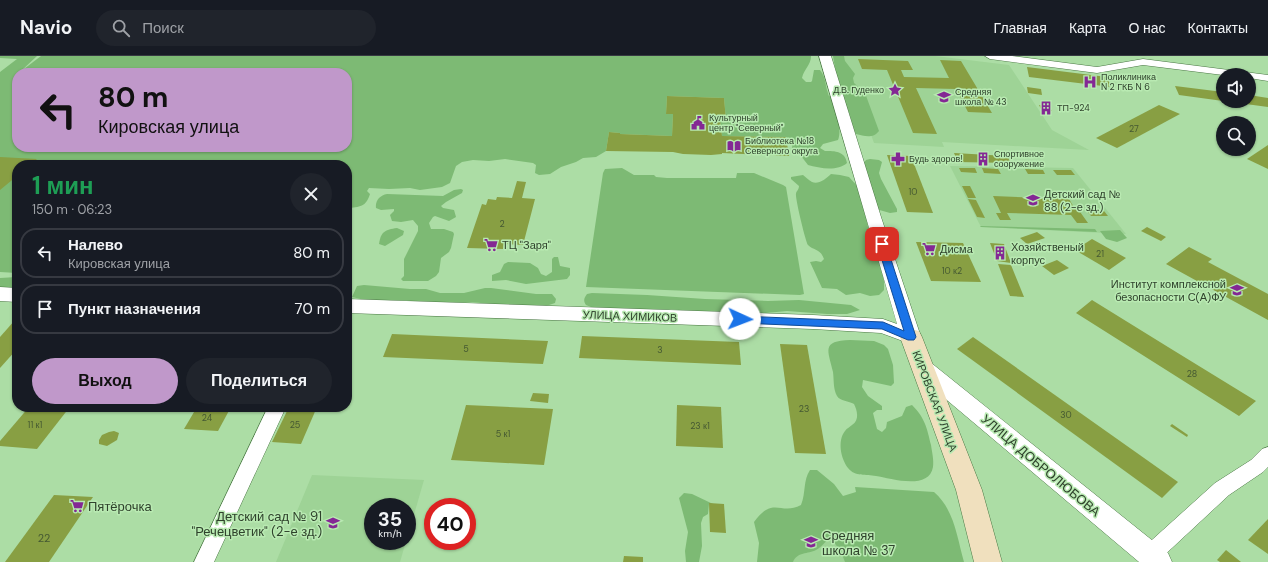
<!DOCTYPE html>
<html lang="ru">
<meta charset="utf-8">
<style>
:root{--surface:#171b24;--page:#20242c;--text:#f1f3f6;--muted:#9ea1a6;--line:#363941;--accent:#c098ca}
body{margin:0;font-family:"DM Sans",sans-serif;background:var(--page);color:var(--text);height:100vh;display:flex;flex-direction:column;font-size:15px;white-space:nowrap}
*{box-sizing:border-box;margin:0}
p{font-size:13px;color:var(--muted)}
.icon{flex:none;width:22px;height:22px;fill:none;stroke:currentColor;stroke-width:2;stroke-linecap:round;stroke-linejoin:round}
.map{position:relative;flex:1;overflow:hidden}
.drawer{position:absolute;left:12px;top:104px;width:340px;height:252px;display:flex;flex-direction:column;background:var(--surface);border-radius:16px;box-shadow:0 1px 3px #0004}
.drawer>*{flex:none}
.hud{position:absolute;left:12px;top:12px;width:340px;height:84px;border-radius:16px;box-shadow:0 1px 3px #0004;background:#c098ca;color:#111;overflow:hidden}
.fabs{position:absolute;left:1216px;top:12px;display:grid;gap:8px}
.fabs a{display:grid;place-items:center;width:40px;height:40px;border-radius:50%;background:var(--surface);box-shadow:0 1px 3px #0004;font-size:20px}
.speed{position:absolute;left:364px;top:442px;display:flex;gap:8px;font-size:20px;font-weight:700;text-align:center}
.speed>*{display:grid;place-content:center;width:52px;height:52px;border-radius:50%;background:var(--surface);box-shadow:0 1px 3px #0004;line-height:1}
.speed small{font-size:10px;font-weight:400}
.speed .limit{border:6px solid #d22;background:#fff;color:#111}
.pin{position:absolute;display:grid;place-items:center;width:34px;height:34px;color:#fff;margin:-17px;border-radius:8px;box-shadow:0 2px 6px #0006}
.me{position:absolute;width:44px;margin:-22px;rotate:92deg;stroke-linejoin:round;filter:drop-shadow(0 0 3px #0008)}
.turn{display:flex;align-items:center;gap:14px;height:84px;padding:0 20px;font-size:18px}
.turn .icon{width:52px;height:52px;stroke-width:2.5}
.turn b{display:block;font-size:28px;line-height:34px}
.round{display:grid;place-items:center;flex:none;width:42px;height:42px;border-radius:21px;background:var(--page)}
.head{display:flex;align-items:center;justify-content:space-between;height:68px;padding:0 20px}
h1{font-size:24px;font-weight:700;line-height:30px;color:#1e9e55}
.cta{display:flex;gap:8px;margin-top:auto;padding:8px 20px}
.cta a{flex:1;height:46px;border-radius:24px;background:var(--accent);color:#111;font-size:16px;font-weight:700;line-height:46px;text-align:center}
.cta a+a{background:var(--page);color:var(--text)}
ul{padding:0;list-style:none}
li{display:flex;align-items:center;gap:12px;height:50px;margin:0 8px 6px;padding:0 12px;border:2px solid var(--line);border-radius:16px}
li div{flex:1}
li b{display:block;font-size:15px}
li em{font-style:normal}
header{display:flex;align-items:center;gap:24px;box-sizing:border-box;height:56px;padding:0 20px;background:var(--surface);border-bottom:1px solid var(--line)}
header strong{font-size:19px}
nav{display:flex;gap:22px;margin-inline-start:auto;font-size:14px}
.search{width:280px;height:36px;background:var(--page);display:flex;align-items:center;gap:10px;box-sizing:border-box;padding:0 14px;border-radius:22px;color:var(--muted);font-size:15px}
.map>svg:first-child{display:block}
.built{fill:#9ed396}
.green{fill:#7dba74;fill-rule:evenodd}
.building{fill:#889f43}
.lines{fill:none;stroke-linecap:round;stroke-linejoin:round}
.minor-casing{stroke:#4a7744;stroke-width:1}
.tertiary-casing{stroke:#4a7744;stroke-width:1}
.secondary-casing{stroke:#4a7744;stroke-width:1}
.minor{fill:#fff;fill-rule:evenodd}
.tertiary{fill:#fff;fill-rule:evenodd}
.secondary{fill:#f0e0be;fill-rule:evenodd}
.route{fill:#1a73e8;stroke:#114b97}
.labels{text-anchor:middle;stroke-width:3;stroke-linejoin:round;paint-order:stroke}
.far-poi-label{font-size:9px;fill:#2f422c;stroke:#b9eab2;text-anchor:start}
.number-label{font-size:9px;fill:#455932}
.poi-label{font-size:11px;fill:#2f422c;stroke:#b9eab2;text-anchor:start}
.street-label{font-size:11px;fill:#2f422c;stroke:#b9eab2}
.near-number-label{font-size:11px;fill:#455932}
.near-street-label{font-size:13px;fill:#2f422c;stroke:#b9eab2}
.near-poi-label{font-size:13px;fill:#2f422c;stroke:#b9eab2;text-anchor:start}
</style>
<header>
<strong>Navio</strong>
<div class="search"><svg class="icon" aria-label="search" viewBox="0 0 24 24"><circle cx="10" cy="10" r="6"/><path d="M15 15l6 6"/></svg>Поиск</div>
<nav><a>Главная</a><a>Карта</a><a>О нас</a><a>Контакты</a></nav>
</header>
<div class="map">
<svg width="1268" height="506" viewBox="0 0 1268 506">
<rect width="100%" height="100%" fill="#acdda5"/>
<g class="built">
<path d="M843,0H935L1009,9L1052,74L1089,94L942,86L944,91L874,87Z"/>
<path d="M950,110L1073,112L1126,178L981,171Z"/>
<path d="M312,419L424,424L407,483V451H373V485H406L400,506H276Z"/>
<path d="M854,465L861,506H766Z"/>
</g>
<g class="green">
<path d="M0,0H37L20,16L41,0H811C811,9 804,13 802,22L806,26H811L812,25L814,14H820C826,21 825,29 828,37C829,42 828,37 831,42C837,51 842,75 838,84L823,88L820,92L825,95C835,95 845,95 847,107C837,116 819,112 808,109L801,100L794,97L792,92L793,85L786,81L722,80L720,64H726L724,42L667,40L666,58H673L672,80L620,78V77L609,76L606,95L596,101L583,102L576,106L561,111L550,118L539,119L535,117L536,109L533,107L505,103L489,105L473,104L462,106L456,110L450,127L442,131L420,134L410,132L389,133L369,132L367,135L370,138C366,151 360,151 347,152V109H17V217L0,216V16L17,3L0,2ZM17,17H347V91H17Z"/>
<path d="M833,0H844L845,5L855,18L853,22L854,27L865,37L879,75C873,83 864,80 856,78C852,71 852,64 849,57C842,38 836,20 833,0Z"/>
<path d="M870,103L879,104L882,106L879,117L881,123L897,153V156L890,157L876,153L863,108L866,104Z"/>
<path d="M622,112L634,119H654L656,121L667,122H736L737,117H754L783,129L786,131L804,238L800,239L586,231L603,117L605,113Z"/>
<path d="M831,118L840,119L849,121L860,133L872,190L881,208L884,225V234L879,239L870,240L860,237L846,239L837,233L822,232L810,206L816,205L821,206L824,203C820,192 814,195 808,189C806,187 795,142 796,138C796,135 799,134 799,130L791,123V121L803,119C806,121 808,124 812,126C818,129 826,123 831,118Z"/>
<path d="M461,133L463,134L462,137L446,146L441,150L443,152L454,154L456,161L449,165L435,160L433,161L429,167L431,173H444L453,176L454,178L451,192L449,196L441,202L439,216L436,220L428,225H403L401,223L404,220V203L418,175V170L413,164L401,166L392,165L390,159L394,155V153L381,154L376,152C375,145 380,139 387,138L443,140L454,134Z"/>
<path d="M980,170L1095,173L1097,176L981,171Z"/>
<path d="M397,172L404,175L403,179L385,190L379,188C381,175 385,174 397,172Z"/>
<path d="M1120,174L1127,182L1117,186L1106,183L1100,175Z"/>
<path d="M554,201H558L560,210L570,212V219L567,223L526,228L506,224L492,225V219L500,216L504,208L508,206L530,207L538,212L541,218L546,220L552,216V203Z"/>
<path d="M17,221V233L0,231V222Z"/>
<path d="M364,229L410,233H426L440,237H464L485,232H491L536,238H552L556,243L555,247L546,250L498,249L472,246L425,248L406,244H365L352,241L357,230Z"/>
<path d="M592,237L647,239L705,243L768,245L799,244L851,249L860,254L847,258H827L787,255L766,257L736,256L702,257L671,253L651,254L596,253L586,249C583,245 584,242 587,238Z"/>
<path d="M850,284L874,285L884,289L888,293L893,309L894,327L891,330L863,324L862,331L868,340L882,350V354H877L873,357L877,373L882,376L886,372L887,366L902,360L906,351L912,349C925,362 927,372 931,389C932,396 934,404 933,411C929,435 890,422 876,420C866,418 855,421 848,412C841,403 837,385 845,375C847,372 850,371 852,369C860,364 857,354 854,348C849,345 840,345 837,340C833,333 834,323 833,316C828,294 821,285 850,284Z"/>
<path d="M810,414H817L834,428L843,440L856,436L855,431L934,436C954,453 957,481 964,506H845L841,496L831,482C825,485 822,491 816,494C808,498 797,496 793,506H757L759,487L754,466C774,439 780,460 801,449C806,437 803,424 810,414Z"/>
<path d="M684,437L692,438L713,448H709L708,458L703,461L701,467L702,490L699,506H686L685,495L688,476L679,442Z"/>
</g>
<g class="building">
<path d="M858,3L908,5L913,14H901L904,21L949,22L940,4L961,5L992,57L968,56L956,33L916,32L937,78L913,77L887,14L862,13Z"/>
<path d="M1027,11L1107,21L1111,31L1029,21Z"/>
<path d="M1175,30L1223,36V45L1179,39Z"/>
<path d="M1027,31L1041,33L1042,39L1028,37Z"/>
<path d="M1249,39L1268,42V51L1231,46L1249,45Z"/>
<path d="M667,40L724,42L726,64H720L722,80L786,81L789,100L722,97V98L711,99L683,98L673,96L606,95L609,76L620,77V78L672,80L673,58H666Z"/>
<path d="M1039,49L1049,50L1052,55H1042Z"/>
<path d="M1159,49L1180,58L1117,92L1096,82Z"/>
<path d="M1268,89V113L1247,103Z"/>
<path d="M954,97L1007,100L1011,107L958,106Z"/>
<path d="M887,99L911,100L933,157L907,156Z"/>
<path d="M0,101L37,103L30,109H17V120L0,134Z"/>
<path d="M959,112H975L977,117L961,116Z"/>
<path d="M982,112L998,113L1001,118L984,117Z"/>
<path d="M1025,113L1043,114L1045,118H1028Z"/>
<path d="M1053,114H1071L1075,119H1057Z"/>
<path d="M517,125L526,126L522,142L535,143L523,189L504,188L503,193L467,192L482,148L486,149L488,143L496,144L497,141L512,142Z"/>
<path d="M962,130H970L976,142H968Z"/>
<path d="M993,140L1069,143L1075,153H1078L1088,167H1077L1071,159L1007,157L1011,164H1000L996,157H1001Z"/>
<path d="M968,143L976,144L985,162L977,161Z"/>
<path d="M1087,155H1104L1108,160H1091Z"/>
<path d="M1147,171L1166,181L1161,185L1141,175Z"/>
<path d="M1037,176L1045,182L1027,188L1020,182Z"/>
<path d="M1092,183L1126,202L1109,214L1075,194Z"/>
<path d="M916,186L963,187L981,226L931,225Z"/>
<path d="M990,187L1004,188L1011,207L997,205Z"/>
<path d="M1189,191L1212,203L1208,206L1268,238V264L1166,208Z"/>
<path d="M1057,204L1069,212L1054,219L1042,210Z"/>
<path d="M998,208L1011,209L1024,241L1010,240Z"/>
<path d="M1092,244L1168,291L1256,345L1239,360L1076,257Z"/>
<path d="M15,264H17V293L0,312V281Z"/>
<path d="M392,278L548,285L543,308L383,301Z"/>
<path d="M582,280L739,286L741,309L579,302Z"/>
<path d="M973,281L1178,426L1162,442L957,293Z"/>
<path d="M780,288L807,289L826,398L795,397Z"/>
<path d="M533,337L549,338L548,347L530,345Z"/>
<path d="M466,349L553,353L544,409L451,404Z"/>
<path d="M677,349L721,351L723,392L676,390Z"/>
<path d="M29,351L69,352L37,393L0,390V385Z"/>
<path d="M197,351H231L218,375L184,373Z"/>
<path d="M289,351H317L301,388L272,386Z"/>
<path d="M1172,368L1188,379L1187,381L1170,370Z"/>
<path d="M114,375L119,377L117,384L107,390L99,388V384L102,379L109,376Z"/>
<path d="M54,439L93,441L49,506H5Z"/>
<path d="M709,447L724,448L726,477L710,476Z"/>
<path d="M1268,463V498L1248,484Z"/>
<path d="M1226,494L1241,506H1220L1217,504Z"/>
<path d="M624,500L643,501V506H623Z"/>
</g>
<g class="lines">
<g class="minor-casing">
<g id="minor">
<path d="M985,0H1012L1097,11L1143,3L1268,19V25L1249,22V19H1223L1143,9L1097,17L990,3Z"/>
<path d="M268,351H286L214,506H194Z"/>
<path d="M1268,391V411L1263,416L1229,439L1157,506H1143L1140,499L1143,492L1215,427L1251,404L1262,393Z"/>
</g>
</g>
<g class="tertiary-casing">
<g id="tertiary">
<path d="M819,0H831L881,161L921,281L918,286L911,288L881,277L813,273L347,257V243L813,259L883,263L897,268Z"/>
<path d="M0,231L17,232V246L0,245Z"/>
<path d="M923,304L930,306L1168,497L1172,506H1139L916,318L913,312L916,306Z"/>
</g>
</g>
<g class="secondary-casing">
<path id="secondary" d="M911,273L919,275L922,281L982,434L1002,506H974L956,434L900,281L903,275Z"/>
</g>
<use href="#minor" class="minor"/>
<use href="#tertiary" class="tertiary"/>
<use href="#secondary" class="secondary"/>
</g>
<path class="route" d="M879,186H882L886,188L916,281L914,284H908L882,273L740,267L735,263L740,260L883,266L904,275L877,188Z"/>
<defs>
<g id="hospital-bare" transform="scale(1.08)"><path d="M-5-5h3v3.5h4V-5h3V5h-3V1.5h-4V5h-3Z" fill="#842894" stroke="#b9eab2" stroke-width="2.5" paint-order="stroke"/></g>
<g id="sight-bare" transform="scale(1.08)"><path d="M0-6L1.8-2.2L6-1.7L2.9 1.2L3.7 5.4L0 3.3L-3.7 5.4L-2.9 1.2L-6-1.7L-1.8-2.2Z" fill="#842894" stroke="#b9eab2" stroke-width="2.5" paint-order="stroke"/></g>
<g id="school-bare" transform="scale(1.08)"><path d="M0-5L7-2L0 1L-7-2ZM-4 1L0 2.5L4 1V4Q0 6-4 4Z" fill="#842894" stroke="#b9eab2" stroke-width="2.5" paint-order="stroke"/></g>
<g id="building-bare" transform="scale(1.08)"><path d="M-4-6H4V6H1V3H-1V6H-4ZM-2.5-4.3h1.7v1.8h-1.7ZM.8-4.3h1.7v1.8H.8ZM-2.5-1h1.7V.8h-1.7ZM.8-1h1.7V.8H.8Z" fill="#842894" stroke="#b9eab2" stroke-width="2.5" paint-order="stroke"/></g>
<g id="civic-bare" transform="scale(1.08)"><path d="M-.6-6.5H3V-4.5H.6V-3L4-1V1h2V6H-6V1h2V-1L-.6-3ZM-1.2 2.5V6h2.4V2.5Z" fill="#842894" stroke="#b9eab2" stroke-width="2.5" paint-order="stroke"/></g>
<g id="library-bare" transform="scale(1.08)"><path d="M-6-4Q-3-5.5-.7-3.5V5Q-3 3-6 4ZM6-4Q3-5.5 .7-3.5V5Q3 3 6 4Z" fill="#842894" stroke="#b9eab2" stroke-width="2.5" paint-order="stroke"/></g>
<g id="pharmacy-bare" transform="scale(1.08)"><path d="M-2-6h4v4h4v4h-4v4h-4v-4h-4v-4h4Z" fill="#842894" stroke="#b9eab2" stroke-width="2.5" paint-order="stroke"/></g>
<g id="supermarket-bare" transform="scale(1.08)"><path d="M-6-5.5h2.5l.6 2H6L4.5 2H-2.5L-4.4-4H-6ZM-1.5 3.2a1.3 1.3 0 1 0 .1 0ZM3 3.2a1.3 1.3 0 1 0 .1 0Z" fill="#842894" stroke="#b9eab2" stroke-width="2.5" paint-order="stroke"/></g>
<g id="university-bare" transform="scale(1.08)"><path d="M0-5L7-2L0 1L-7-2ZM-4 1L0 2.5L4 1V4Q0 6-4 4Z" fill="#842894" stroke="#b9eab2" stroke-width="2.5" paint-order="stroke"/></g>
</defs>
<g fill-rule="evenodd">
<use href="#hospital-bare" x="1090" y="26"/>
<use href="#sight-bare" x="895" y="34"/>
<use href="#school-bare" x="944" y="41"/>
<use href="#building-bare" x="1046" y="52"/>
<use href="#civic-bare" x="698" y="67"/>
<use href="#library-bare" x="734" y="90"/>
<use href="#pharmacy-bare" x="898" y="103"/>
<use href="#building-bare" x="983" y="103"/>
<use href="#school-bare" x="1033" y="144"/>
<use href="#supermarket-bare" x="491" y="189"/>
<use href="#supermarket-bare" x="929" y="193"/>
<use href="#building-bare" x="1000" y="197"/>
<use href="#university-bare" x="1237" y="234"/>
<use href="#supermarket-bare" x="77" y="450"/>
<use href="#school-bare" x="333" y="467"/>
<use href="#school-bare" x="811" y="486"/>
</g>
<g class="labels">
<g class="far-poi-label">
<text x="1101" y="24">Поликлиника<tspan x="1101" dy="10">N 2 ГКБ N 6</tspan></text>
<text x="884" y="37" text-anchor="end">Д.В. Гуденко</text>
<text x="955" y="39">Средняя<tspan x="955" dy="10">школа № 43</tspan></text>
<text x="1057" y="55">ТП-924</text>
<text x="709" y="65">Культурный<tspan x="709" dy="10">центр "Северный"</tspan></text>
<text x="745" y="88">Библиотека №18<tspan x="745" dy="10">Северного округа</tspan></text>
<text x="994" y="101">Спортивное<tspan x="994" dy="10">сооружение</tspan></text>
<text x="909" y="106">Будь здоров!</text>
</g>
<g class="number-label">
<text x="1134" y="76">27</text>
<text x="913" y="139">10</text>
<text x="502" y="171">2</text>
<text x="1100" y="201">21</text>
<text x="952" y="218">10 к2</text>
<text x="466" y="296">5</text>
<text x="660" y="297">3</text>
<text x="1192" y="321">28</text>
<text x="804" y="356">23</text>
<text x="1066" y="362">30</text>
<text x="207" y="365">24</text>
<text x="35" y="372">11 к1</text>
<text x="295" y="372">25</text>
<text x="700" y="373">23 к1</text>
<text x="503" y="381">5 к1</text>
</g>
<g class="poi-label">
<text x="1044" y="142">Детский сад №<tspan x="1044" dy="13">88 (2-е зд.)</tspan></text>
<text x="502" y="193">ТЦ "Заря"</text>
<text x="1011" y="195">Хозяйственый<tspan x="1011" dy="13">корпус</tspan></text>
<text x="940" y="197">Дисма</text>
<text x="1226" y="232" text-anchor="end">Институт комплексной<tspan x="1226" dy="13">безопасности С(А)ФУ</tspan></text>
</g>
<g class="street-label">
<text transform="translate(630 260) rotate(2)" y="4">УЛИЦА ХИМИКОВ</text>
<text transform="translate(935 345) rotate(69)" y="4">КИРОВСКАЯ УЛИЦА</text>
</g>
<g class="near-number-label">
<text x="44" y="486">22</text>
</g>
<g class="near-street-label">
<text transform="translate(1041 409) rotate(40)" y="5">УЛИЦА ДОБРОЛЮБОВА</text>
</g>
<g class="near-poi-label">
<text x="88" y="455">Пятёрочка</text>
<text x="322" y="465" text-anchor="end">Детский сад № 91<tspan x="322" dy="15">"Речецветик" (2-е зд.)</tspan></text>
<text x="822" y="484">Средняя<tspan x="822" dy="15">школа № 37</tspan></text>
</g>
</g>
</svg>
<div class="fabs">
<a><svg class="icon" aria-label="sound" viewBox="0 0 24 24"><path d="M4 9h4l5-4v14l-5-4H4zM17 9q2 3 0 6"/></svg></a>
<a><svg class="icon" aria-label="search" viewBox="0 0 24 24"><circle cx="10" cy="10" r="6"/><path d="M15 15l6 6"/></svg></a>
</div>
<div class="speed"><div>35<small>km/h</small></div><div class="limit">40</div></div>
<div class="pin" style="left:882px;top:188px;background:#d93025"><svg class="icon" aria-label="arrive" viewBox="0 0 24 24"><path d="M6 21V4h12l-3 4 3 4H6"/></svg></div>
<svg class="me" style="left:740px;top:263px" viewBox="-20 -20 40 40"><circle r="19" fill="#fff"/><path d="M0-13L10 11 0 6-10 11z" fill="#1a73e8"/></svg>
<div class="hud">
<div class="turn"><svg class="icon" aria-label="left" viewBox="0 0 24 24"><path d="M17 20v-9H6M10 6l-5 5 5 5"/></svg><div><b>80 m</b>Кировская улица</div></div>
</div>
<section class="drawer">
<div class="head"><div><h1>1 мин</h1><p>150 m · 06:23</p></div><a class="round"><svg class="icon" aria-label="close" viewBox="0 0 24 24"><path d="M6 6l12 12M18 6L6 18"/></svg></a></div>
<ul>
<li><svg class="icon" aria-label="left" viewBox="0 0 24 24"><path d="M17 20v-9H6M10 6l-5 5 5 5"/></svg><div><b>Налево</b><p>Кировская улица</p></div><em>80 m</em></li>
<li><svg class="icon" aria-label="arrive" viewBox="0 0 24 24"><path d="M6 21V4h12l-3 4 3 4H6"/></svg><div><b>Пункт назначения</b></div><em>70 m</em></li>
</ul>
<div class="cta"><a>Выход</a><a>Поделиться</a></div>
</section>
</div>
